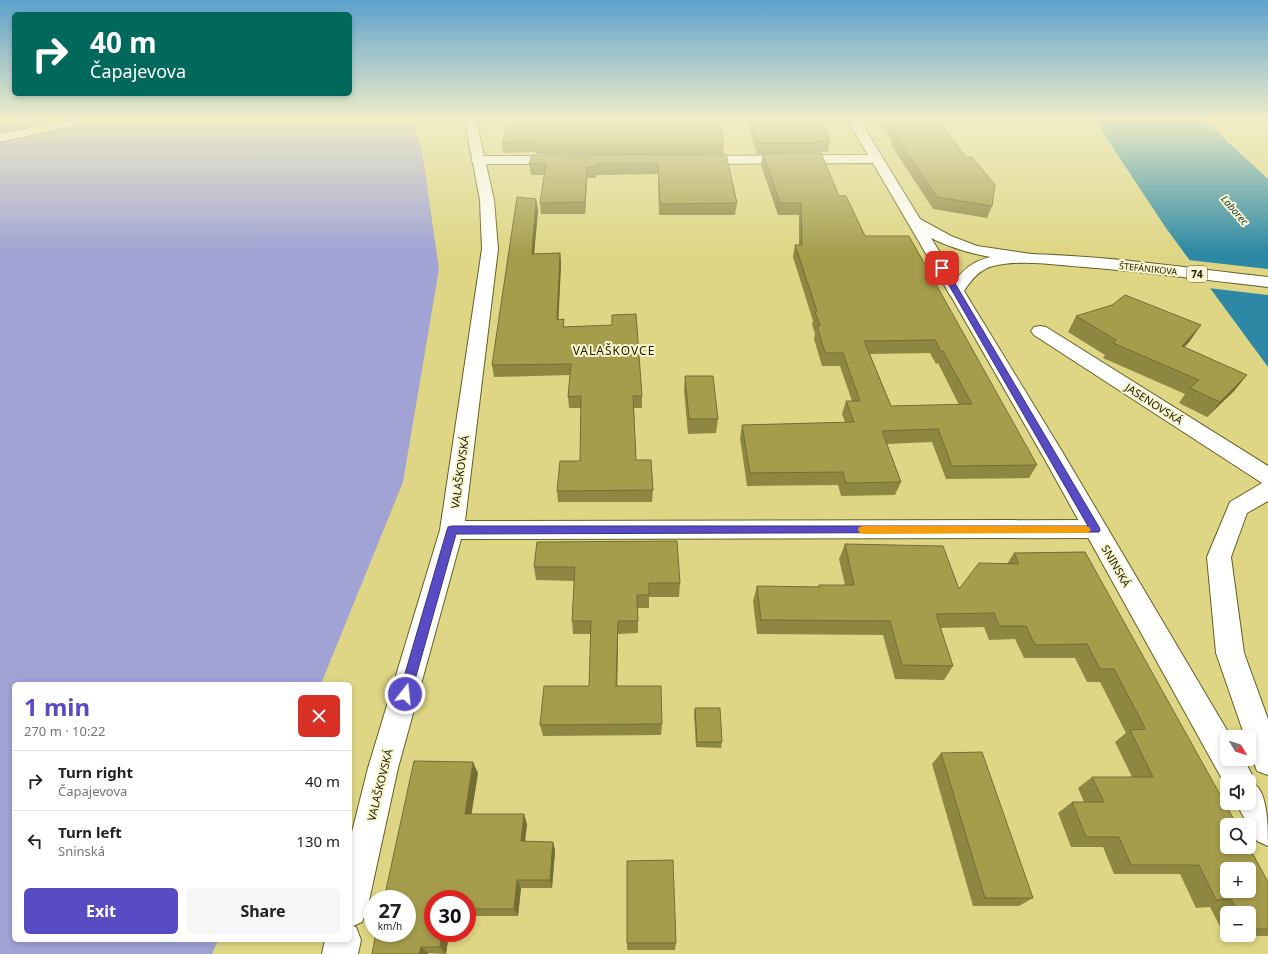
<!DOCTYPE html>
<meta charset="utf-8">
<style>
:root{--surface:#fff;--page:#f6f6f6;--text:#202124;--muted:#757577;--line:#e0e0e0;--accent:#594bc3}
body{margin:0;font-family:"Noto Sans",sans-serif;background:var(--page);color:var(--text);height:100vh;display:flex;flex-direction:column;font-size:15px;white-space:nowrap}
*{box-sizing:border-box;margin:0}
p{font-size:13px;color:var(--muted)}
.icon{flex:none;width:22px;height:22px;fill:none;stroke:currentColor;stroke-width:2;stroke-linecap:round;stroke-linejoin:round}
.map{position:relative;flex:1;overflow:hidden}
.side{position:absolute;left:12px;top:682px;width:340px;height:260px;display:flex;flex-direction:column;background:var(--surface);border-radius:6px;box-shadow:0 2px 6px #0003}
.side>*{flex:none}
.guide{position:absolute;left:12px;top:12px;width:340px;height:84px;border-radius:6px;box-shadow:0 2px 6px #0003;background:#00695c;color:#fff;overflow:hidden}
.needle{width:26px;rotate:129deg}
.buttons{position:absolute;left:1220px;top:730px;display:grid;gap:8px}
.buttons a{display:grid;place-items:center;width:36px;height:36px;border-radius:6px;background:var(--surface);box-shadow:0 2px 6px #0003;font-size:20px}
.speed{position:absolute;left:364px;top:890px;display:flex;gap:8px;font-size:20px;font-weight:700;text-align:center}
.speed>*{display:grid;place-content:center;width:52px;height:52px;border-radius:50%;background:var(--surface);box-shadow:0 2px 6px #0003;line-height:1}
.speed small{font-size:10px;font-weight:400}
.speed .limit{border:6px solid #d22;background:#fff;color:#111}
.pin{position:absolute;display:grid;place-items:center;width:34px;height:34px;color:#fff;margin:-17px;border-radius:8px;box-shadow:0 2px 6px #0006}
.me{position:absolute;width:44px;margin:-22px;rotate:16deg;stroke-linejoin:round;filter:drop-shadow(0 0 3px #0008)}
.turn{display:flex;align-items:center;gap:14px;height:84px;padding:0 12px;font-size:18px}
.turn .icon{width:52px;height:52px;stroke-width:2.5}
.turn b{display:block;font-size:28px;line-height:34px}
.round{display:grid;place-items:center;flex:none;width:42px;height:42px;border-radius:6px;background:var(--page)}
.overview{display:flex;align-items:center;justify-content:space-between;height:68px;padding:0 12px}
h1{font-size:24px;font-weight:700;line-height:30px;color:var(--accent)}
.primary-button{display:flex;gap:8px;margin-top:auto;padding:8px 12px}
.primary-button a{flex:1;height:46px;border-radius:6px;background:var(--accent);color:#fff;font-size:16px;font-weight:700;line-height:46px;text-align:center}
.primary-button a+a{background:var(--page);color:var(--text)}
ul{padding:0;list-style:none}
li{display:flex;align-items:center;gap:12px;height:60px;padding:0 12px;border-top:1px solid var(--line)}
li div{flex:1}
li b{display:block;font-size:15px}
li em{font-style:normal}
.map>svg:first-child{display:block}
.green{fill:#a1a3d5}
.water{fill:#2c88a4}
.pier{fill:#ded684}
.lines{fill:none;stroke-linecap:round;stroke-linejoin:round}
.minor-casing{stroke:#655f20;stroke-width:2}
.major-casing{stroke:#655f20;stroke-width:2}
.minor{fill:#fff;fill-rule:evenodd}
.major{fill:#fff;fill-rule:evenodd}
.wall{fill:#8e8741;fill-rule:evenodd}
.shaded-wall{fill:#746e35}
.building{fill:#a59d4c;stroke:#746e35;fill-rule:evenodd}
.route{fill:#594bc3;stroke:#3a317f}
.slow{fill:#f59e0b}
.labels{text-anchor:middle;stroke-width:4;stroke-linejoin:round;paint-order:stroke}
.far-street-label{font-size:9px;fill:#1c1901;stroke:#f9f5ce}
.far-water-label{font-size:10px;font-style:italic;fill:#052f3c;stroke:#f9f5ce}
.shield{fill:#f9f5ce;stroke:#5e5b3e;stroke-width:1}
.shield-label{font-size:10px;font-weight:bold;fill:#1c1901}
.street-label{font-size:11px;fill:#1c1901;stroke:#f9f5ce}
.neighbourhood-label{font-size:12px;letter-spacing:1px;fill:#1c1901;stroke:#f9f5ce}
</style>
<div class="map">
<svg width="1268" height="954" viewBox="0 0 1268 954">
<rect width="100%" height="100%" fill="#ded684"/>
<g class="green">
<path d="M0,119H54L18,128L39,125L0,133Z"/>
<path d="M91,119H412L422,151L439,269L403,482L321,684H14V940H218L212,954H0V138Z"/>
</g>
<path class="water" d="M1094,119H1203L1268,179V367L1166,228Z"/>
<path class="pier" d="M1188,260L1268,269V295L1208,288Z"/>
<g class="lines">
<g class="minor-casing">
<g id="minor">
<path d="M73,119H97L91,122L0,142V134Z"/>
<path d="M464,119H476L484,156H560L565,157L566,160L565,163L560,164H486L494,200L498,249L465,521L1096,520L1104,523L1108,529L1104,535L1096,538L461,539L398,768L367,910L362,922L353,926L356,927L361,940L358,954H322L325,940H350V840L368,768L440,530L482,249L480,200L473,163L471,160L472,158Z"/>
<path d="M847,119H859L920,219L951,236L977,246L1038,255L1040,258L1038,261L1032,263C997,259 963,254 931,238L964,291L962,295L956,296L950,295L873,163L698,164L693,163L692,160L693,157L698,156L868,155Z"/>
<path d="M1040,326L1046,327L1268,466V501L1247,513L1231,557L1244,653L1268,719V775L1257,771L1249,749V737H1245L1216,653L1207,557L1230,502L1262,483L1034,335L1031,331L1034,327Z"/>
</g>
</g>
<g class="major-casing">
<path id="major" d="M1015,254C1097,254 1186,268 1268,277V287C1207,280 1146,272 1084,267C1055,265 1022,259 993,266C980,269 971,280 964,291L1063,453L1231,737H1227V759H1244L1255,781L1254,784C1268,792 1268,828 1268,846L1257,841L1236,803H1249V781H1227V788L1044,458L948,291C967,261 980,257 1015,254Z"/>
</g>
<use href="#minor" class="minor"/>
<use href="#major" class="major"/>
</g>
<g class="wall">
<path d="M500,119H719L724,144L723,154H536V152L503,153L502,142L509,122L501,123Z"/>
<path d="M746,119H820L830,141L828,152H814V154L839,196L865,236L1037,465L1029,478L946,479L932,442L887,444L901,482L895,495L841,496L838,485L747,486L740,438L742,425L845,422L842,414L846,401H852L840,366H822L814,339L815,334L812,324L813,321L793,257L795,245H799V215H778L761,165L763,154H757ZM930,353L936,364L938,363L959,405L891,406L870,354Z"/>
<path d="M878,119H937L992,206L987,218L933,209L891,145L892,141Z"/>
<path d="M726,154L737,203L735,215H659L658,174L606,175H596V178H587L585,214H541L540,203L544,175H531L529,164Z"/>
<path d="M538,210L534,254L560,253L561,264L558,320L564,319V327L642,396V408H634L636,460L653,490L652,502H558L557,491L580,461L581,408H569L568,397L570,375L494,377L492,365Z"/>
<path d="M1076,316L1190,341L1184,347L1247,375L1234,391L1207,417L1179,403L1185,394L1103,358L1105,355L1068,332Z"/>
<path d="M685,376L718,419L716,433L688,434L684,390Z"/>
<path d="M537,542L680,583L679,597H649V608H638V633L618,634L617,686L662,724L661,735L543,736L540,725L589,686L591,634H573L572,621L574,581L536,580L534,567Z"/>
<path d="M845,544L959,589L1007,564L1014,553L1085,552L1268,882V936H1225L1210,907L1196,908L1180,874H1114L1103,847H1071L1058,813L1072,802H1084L1078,788L1092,777H1132L1115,742L1126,733L1100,682H1087L1075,658H1024L1015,639L989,640L984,627L940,628L953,666L944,680L895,679L883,635L757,634L753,601L757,586L818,587L819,585H845L839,559ZM1227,913H1249V935H1227Z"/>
<path d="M695,708L722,742L721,748L696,747L694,714Z"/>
<path d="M941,753L1033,898L1019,906H973L932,764Z"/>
<path d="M478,773L471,814L527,824L525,841L553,842L555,851L552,888H521L518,916H467V899H433V933H449L446,954L428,953V954H372Z"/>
<path d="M627,943H676L675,950H627Z"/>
</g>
<g class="shaded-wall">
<path d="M587,167V178L585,214V202Z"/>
<path d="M536,199L538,210L533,265L532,254Z"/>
<path d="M560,253L561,264L558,331L557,320Z"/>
<path d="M1201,325L1190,341L1171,362L1182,346Z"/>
<path d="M1247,375L1234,391L1207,417L1220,402Z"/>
<path d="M618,621V634L617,698L616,686Z"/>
<path d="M473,762L478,773L470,824L465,814Z"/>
<path d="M524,814L527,824L524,850L521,841Z"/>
<path d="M553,842L555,851L552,888L550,880Z"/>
<path d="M517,880L521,888L518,916L514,909Z"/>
<path d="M442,933H449L446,954L440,947Z"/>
<path d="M421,947L428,953V954H419Z"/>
</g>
<g class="building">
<path d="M510,119H719L724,144H535V142H502Z"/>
<path d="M750,119H820L830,141H815L816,143H759Z"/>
<path d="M888,119H937L966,157H972L995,185L992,206L937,197L894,134H898Z"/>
<path d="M821,153L839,196H846L865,236H909L1037,465L952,466L938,429L882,431L901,482L846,483L843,472L750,473L742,425L854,422L846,401H860L843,353H825L817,326H820L815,311H817L795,245H802L801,203H780L763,154ZM935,340L941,351H943L972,404L891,406L864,341Z"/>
<path d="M726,154L737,203L660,204L658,164H596V167H587L585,202L540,203L546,164H529L532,155Z"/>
<path d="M517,197L536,199L532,254L560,253L557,320L564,319L563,327L612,325V315L636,314L642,396H633L636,460H651L653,490L557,491L560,461H580L581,396L568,397L571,364L492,365Z"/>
<path d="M1125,295L1201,325L1182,346L1247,375L1220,402L1190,388L1199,380L1113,343L1116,340L1076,316L1112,305Z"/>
<path d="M685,376H713L718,419H689Z"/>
<path d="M677,541L680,583H649V595H637L638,621H618L616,686H661L662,724L540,725L544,686H589L591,621H572L575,567H534L537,542Z"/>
<path d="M845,544L943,546L959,589L979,563L1019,564L1014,553L1085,552L1237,825H1227V847H1249L1268,882V929H1249V913H1239L1231,899L1216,900L1199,865H1131L1119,837H1086L1072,802H1104L1092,777H1153L1130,730L1145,729L1144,726L1114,669H1100L1087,644L1035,645L1026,626H999L994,613L936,614L953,666L902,665L890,621L761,620L757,586L819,587V585H854ZM1227,869H1249V891H1227Z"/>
<path d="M695,708H720L722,742H697Z"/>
<path d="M982,752L1033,898H985L941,753Z"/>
<path d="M414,761L473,762L465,814H524L521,841L553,842L550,880H517L514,909H467V899H433V933H442L440,947H421L419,954H372L376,933H407V899H384Z"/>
<path d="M673,860L676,943H627V861Z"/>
</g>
<linearGradient id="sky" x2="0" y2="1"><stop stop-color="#5da2cd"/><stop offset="0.47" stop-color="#f0edc8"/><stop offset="1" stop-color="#f0edc8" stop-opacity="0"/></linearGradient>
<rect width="1268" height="253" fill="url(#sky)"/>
<path class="route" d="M942,266L946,268L1099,527L1100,530L1099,532L456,534L411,694L409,698L405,699L401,698L399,694L447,530L448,527L452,526H1088L939,268Z"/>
<path class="slow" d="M863,526H1086L1089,527L1091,530L1089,532L1086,533L863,534L859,532L858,530L859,527Z"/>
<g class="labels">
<g class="far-street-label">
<text transform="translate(1148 269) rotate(6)" y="3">ŠTEFÁNIKOVA</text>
</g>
<g class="far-water-label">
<text transform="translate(1235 210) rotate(49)" y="4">Laborec</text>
</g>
<rect class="shield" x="1187" y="266" width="20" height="16" rx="3"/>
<g class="shield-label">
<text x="1197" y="278">74</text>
</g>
<g class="street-label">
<text transform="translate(1154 404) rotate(33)" y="4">JASENOVSKÁ</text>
<text transform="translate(460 472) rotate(-82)" y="4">VALAŠKOVSKÁ</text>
<text transform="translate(1116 566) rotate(60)" y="4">SNINSKÁ</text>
<text transform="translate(380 785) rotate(-76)" y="4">VALAŠKOVSKÁ</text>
</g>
<g class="neighbourhood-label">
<text x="614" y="355">VALAŠKOVCE</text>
</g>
</g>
</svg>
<div class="buttons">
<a><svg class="needle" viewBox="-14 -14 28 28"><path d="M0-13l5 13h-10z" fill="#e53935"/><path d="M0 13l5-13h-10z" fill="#757577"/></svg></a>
<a><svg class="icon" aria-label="sound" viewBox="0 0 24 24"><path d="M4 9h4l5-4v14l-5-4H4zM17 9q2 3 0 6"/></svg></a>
<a><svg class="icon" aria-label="search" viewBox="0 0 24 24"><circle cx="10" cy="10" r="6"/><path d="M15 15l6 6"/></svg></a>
<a>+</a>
<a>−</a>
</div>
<div class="speed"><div>27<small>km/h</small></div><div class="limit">30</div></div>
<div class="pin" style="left:942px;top:268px;background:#d93025"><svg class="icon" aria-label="arrive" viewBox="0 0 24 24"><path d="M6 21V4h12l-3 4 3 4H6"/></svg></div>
<svg class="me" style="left:405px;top:694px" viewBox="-20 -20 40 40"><circle r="17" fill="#594bc3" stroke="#fff" stroke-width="3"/><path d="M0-11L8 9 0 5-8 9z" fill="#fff"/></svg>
<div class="guide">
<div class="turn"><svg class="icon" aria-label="right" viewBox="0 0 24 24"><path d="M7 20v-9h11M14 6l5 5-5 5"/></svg><div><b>40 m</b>Čapajevova</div></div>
</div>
<section class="side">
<div class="overview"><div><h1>1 min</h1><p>270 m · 10:22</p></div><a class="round" style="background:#d93025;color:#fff"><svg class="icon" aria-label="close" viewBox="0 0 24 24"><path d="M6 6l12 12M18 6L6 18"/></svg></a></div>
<ul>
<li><svg class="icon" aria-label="right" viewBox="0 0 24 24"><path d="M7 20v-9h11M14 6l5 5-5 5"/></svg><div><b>Turn right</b><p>Čapajevova</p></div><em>40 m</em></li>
<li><svg class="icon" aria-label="left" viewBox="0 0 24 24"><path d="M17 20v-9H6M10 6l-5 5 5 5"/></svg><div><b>Turn left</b><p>Sninská</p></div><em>130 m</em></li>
</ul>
<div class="primary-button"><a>Exit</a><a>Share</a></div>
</section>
</div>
